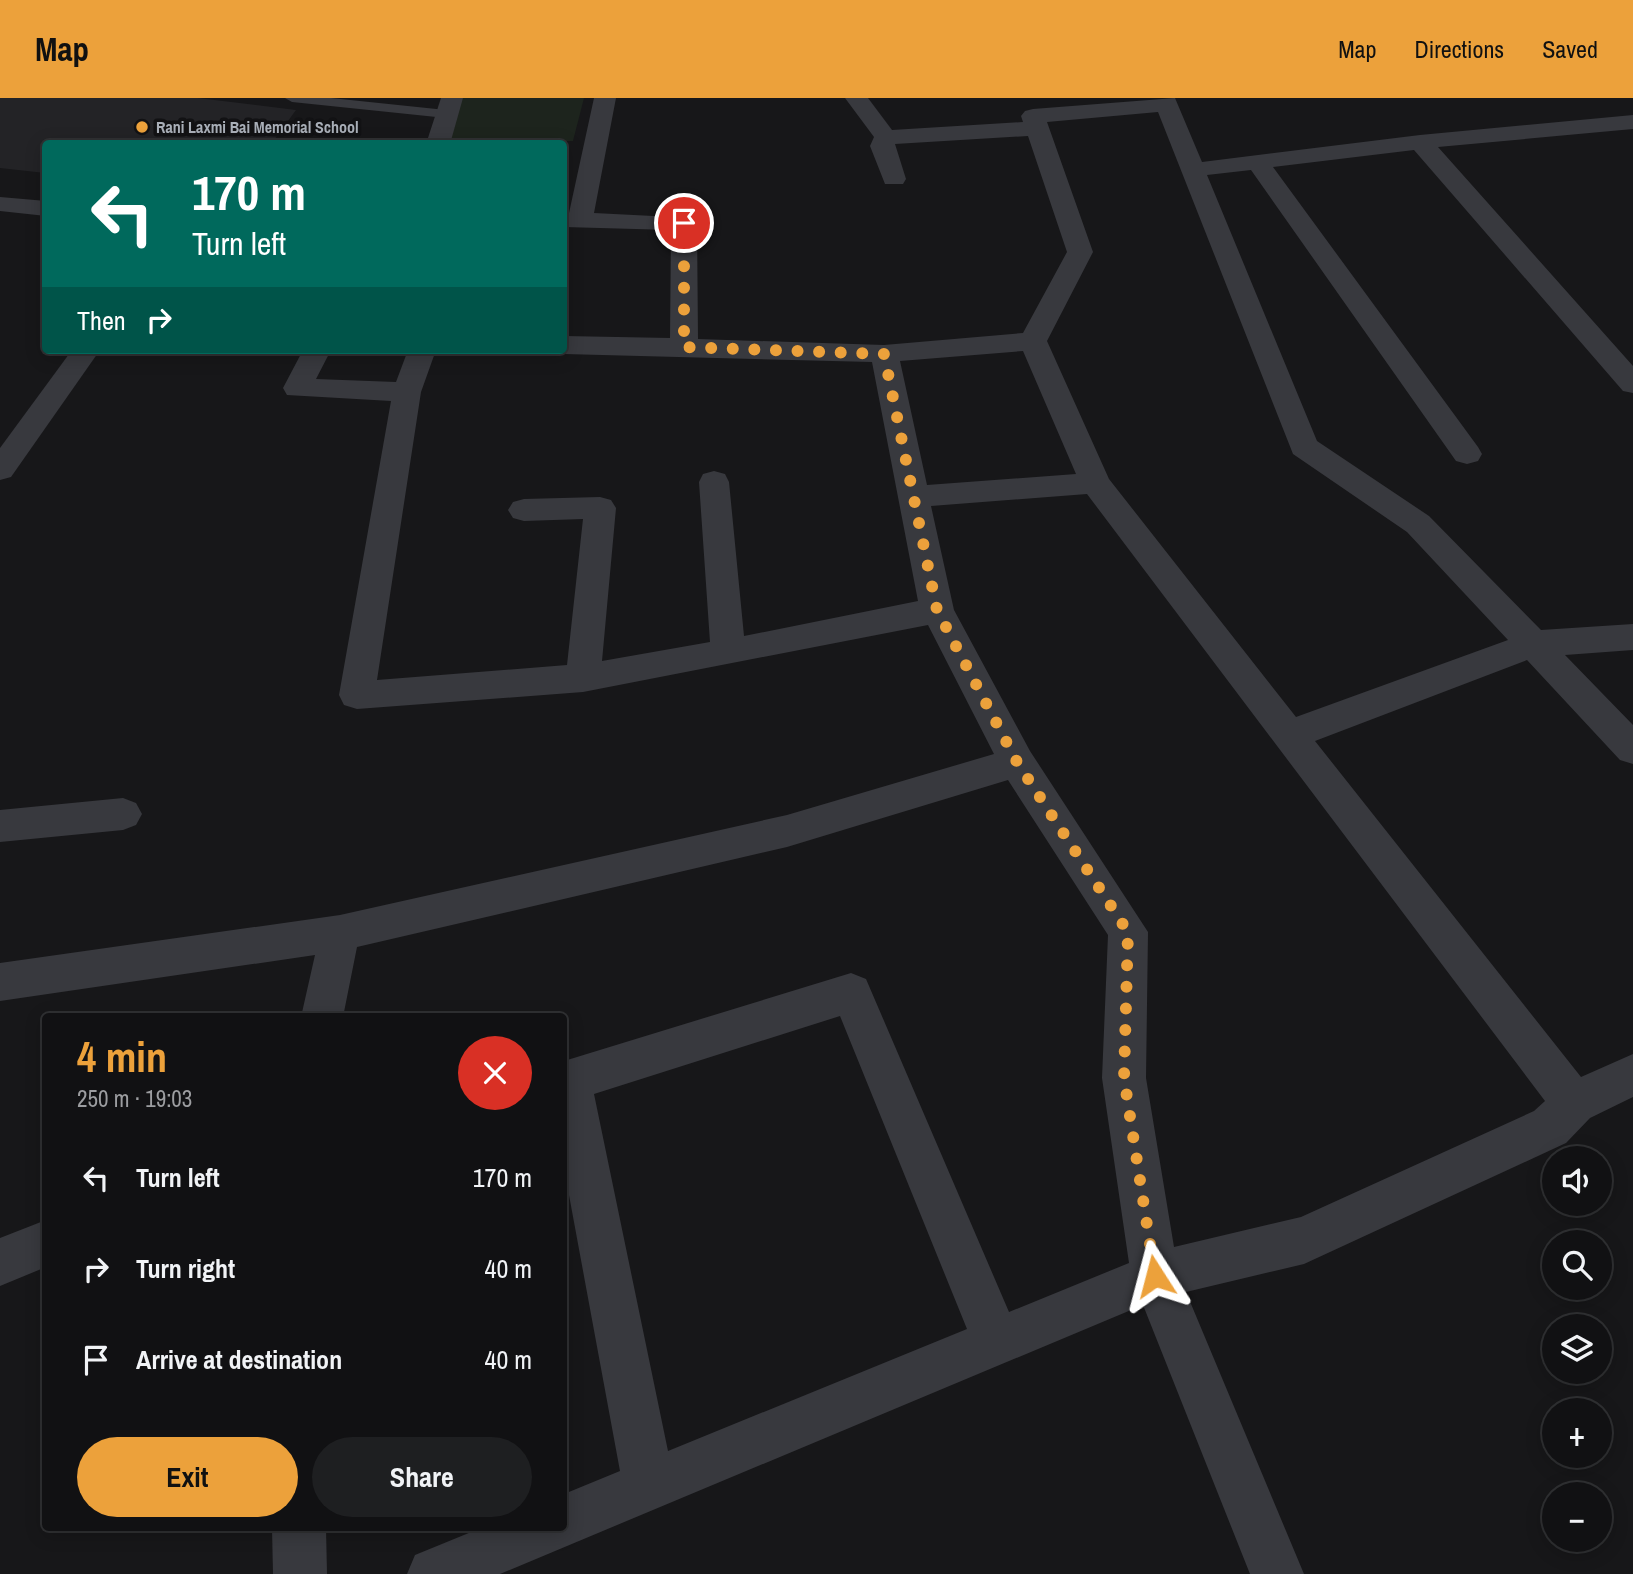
<!DOCTYPE html>
<meta charset="utf-8">
<style>
:root{--surface:#111113;--page:#1e1f21;--text:#f1f3f6;--muted:#9c9da0;--line:#303133;--accent:#eca13b}
body{margin:0;font-family:"Archivo Narrow",sans-serif;background:var(--page);color:var(--text);height:100vh;display:flex;flex-direction:column;font-size:26px;white-space:nowrap}
*{box-sizing:border-box;margin:0}
p{font-size:23px;color:var(--muted)}
.icon{flex:none;width:38px;height:38px;fill:none;stroke:currentColor;stroke-width:2;stroke-linecap:round;stroke-linejoin:round}
.map{position:relative;flex:1;overflow:hidden}
.sheet{position:absolute;left:42px;top:915px;width:525px;height:518px;display:flex;flex-direction:column;background:var(--surface);border-radius:7px;box-shadow:0 4px 18px #0003,0 0 0 2px var(--line)}
.sheet>*{flex:none}
.banner{position:absolute;left:42px;top:42px;width:525px;height:214px;border-radius:7px;box-shadow:0 4px 18px #0003,0 0 0 2px var(--line);background:#00695c;color:#fff;overflow:hidden}
.controls{position:absolute;left:1542px;top:1048px;display:grid;gap:14px}
.controls a{display:grid;place-items:center;width:70px;height:70px;border-radius:50%;background:var(--surface);box-shadow:0 4px 18px #0003,0 0 0 2px var(--line);font-size:35px}
.pin{position:absolute;display:grid;place-items:center;width:60px;height:60px;color:#fff;margin:-30px;border:4px solid #fff;border-radius:50%;box-shadow:0 2px 7px #0007}
.me{position:absolute;width:77px;margin:-38px;rotate:351deg;stroke-linejoin:round;filter:drop-shadow(0 0 5px #0008)}
.turn{display:flex;align-items:center;gap:24px;height:147px;padding:0 35px;font-size:32px}
.turn .icon{width:91px;height:91px;stroke-width:2.5}
.turn b{display:block;font-size:49px;line-height:60px}
.then{display:flex;align-items:center;height:66px;padding:0 35px;background:#0003;gap:14px;font-size:26px}
.round{display:grid;place-items:center;flex:none;width:74px;height:74px;border-radius:37px;background:var(--page)}
.overview{display:flex;align-items:center;justify-content:space-between;height:119px;padding:0 35px}
h1{font-size:42px;font-weight:800;line-height:52px;color:var(--accent)}
.primary-button{display:flex;gap:14px;margin-top:auto;padding:14px 35px}
.primary-button a{flex:1;height:80px;border-radius:42px;background:var(--accent);color:#111;font-size:28px;font-weight:800;line-height:80px;text-align:center}
.primary-button a+a{background:var(--page);color:var(--text)}
ul{padding:0;list-style:none}
li{display:flex;align-items:center;gap:21px;height:91px;padding:0 35px}
li div{flex:1}
li b{display:block;font-size:26px}
li em{font-style:normal}
header{display:flex;align-items:center;gap:42px;box-sizing:border-box;height:98px;padding:0 35px;background:var(--accent);color:#111}
header strong{font-size:33px}
nav{display:flex;gap:38px;margin-inline-start:auto;font-size:24px}
.map>svg:first-child{display:block}
.built{fill:#232326}
.green{fill:#1d241d}
.lines{fill:none;stroke-linecap:round;stroke-linejoin:round}
.service{fill:#38393e;fill-rule:evenodd}
.minor{fill:#38393e;fill-rule:evenodd}
.route{stroke:#eca13b;stroke-width:12;stroke-dasharray:0 21.6}
.poi-dot{fill:#eca13b;stroke:#121214;stroke-width:2.5}
.labels{text-anchor:middle;stroke-width:7;stroke-linejoin:round;paint-order:stroke}
.far-poi-label{font-size:16px;font-weight:bold;fill:#a9afb8;stroke:#121214;text-anchor:start}
</style>
<header>
<strong>Map</strong>
<nav><a>Map</a><a>Directions</a><a>Saved</a></nav>
</header>
<div class="map">
<svg width="1633" height="1476" viewBox="0 0 1633 1476">
<rect width="100%" height="100%" fill="#171719"/>
<path class="built" d="M0,0H198L296,12L272,45L46,46L45,75L0,70Z"/>
<path class="green" d="M459,0H584L573,43L444,46Z"/>
<g class="lines">
<path class="service" d="M285,0H331L446,12L453,16L446,20L292,4Z"/>
<g class="minor">
<path d="M441,0H463L450,46H426Z"/>
<path d="M594,0H616L594,115L693,120L697,125L698,241L884,247L1023,235L1067,154L1028,38L895,46L906,81L903,86H885L870,48L874,39L845,0H868L892,32L1023,24L1021,18L1025,13L1033,11L1175,0L1202,64L1420,37L1633,17V31L1438,49L1633,268V295L1623,293L1414,52L1273,69L1478,349L1482,356L1478,363L1467,366L1456,363L1251,72L1207,77L1317,343L1429,418L1541,532L1633,526V552L1565,557L1633,627V666L1620,662L1527,562L1315,643L1581,979L1633,956V999L1590,1020L1566,1045L1304,1166L1186,1194L1304,1476H1250L1143,1207L500,1476H407L415,1457L481,1430H564V1396L620,1373L564,1070V963L851,875L866,881L1009,1214L1129,1165L1102,980L1108,837L1008,682L787,749L357,849L343,919H301L315,857L0,903V865L340,817L787,717L994,656L928,527L583,594L357,611L344,607L339,597L391,303L287,297L283,290L303,252H331L316,281L396,284L408,252H436L421,294L377,582L567,567L583,421L524,423L513,420L508,412L513,404L524,401L600,399L611,402L616,410L602,563L710,544L699,384L703,376L714,373L725,376L729,384L744,538L918,503L872,264L564,256L553,252H564V238L670,240L671,132L564,129V115H569ZM1158,14L1293,356L1407,434L1508,542L1296,619L1109,381L1047,243L1093,154L1047,24ZM1023,253L1076,376L927,387L900,263ZM1087,396L1545,1003L1534,1013L1301,1119L1174,1149L1146,980L1148,834L1030,653L954,512L931,408ZM840,918L967,1231L668,1353L594,996Z"/>
<path d="M0,99L46,103V118L0,113Z"/>
<path d="M72,252H100L11,379L0,382V350Z"/>
<path d="M123,700L136,705L142,716L136,727L123,732L0,744V712Z"/>
<path d="M46,1122V1169L0,1188V1140Z"/>
<path d="M272,1430H326L327,1476H273Z"/>
</g>
</g>
<g class="lines">
<path class="route" d="M684,125V249L884,256L937,512L1017,664L1128,834L1124,980L1155,1178"/>
</g>
<circle class="poi-dot" cx="142" cy="29" r="7"/>
<g class="labels">
<g class="far-poi-label">
<text x="156" y="35">Rani Laxmi Bai Memorial School</text>
</g>
</g>
</svg>
<div class="controls">
<a><svg class="icon" aria-label="sound" viewBox="0 0 24 24"><path d="M4 9h4l5-4v14l-5-4H4zM17 9q2 3 0 6"/></svg></a>
<a><svg class="icon" aria-label="search" viewBox="0 0 24 24"><circle cx="10" cy="10" r="6"/><path d="M15 15l6 6"/></svg></a>
<a><svg class="icon" aria-label="layers" viewBox="0 0 24 24"><path d="M12 4l9 5-9 5-9-5zM3 14l9 5 9-5"/></svg></a>
<a>+</a>
<a>−</a>
</div>
<div class="pin" style="left:684px;top:125px;background:#d93025"><svg class="icon" aria-label="arrive" viewBox="0 0 24 24"><path d="M6 21V4h12l-3 4 3 4H6"/></svg></div>
<svg class="me" style="left:1155px;top:1178px" viewBox="-20 -20 40 40"><path d="M0-17L14 15 0 8-14 15z" fill="#eca13b" stroke="#fff" stroke-width="4"/></svg>
<div class="banner">
<div class="turn"><svg class="icon" aria-label="left" viewBox="0 0 24 24"><path d="M17 20v-9H6M10 6l-5 5 5 5"/></svg><div><b>170 m</b>Turn left</div></div>
<div class="then">Then<svg class="icon" aria-label="right" viewBox="0 0 24 24"><path d="M7 20v-9h11M14 6l5 5-5 5"/></svg></div>
</div>
<section class="sheet">
<div class="overview"><div><h1>4 min</h1><p>250 m · 19:03</p></div><a class="round" style="background:#d93025;color:#fff"><svg class="icon" aria-label="close" viewBox="0 0 24 24"><path d="M6 6l12 12M18 6L6 18"/></svg></a></div>
<ul>
<li><svg class="icon" aria-label="left" viewBox="0 0 24 24"><path d="M17 20v-9H6M10 6l-5 5 5 5"/></svg><div><b>Turn left</b></div><em>170 m</em></li>
<li><svg class="icon" aria-label="right" viewBox="0 0 24 24"><path d="M7 20v-9h11M14 6l5 5-5 5"/></svg><div><b>Turn right</b></div><em>40 m</em></li>
<li><svg class="icon" aria-label="arrive" viewBox="0 0 24 24"><path d="M6 21V4h12l-3 4 3 4H6"/></svg><div><b>Arrive at destination</b></div><em>40 m</em></li>
</ul>
<div class="primary-button"><a>Exit</a><a>Share</a></div>
</section>
</div>
